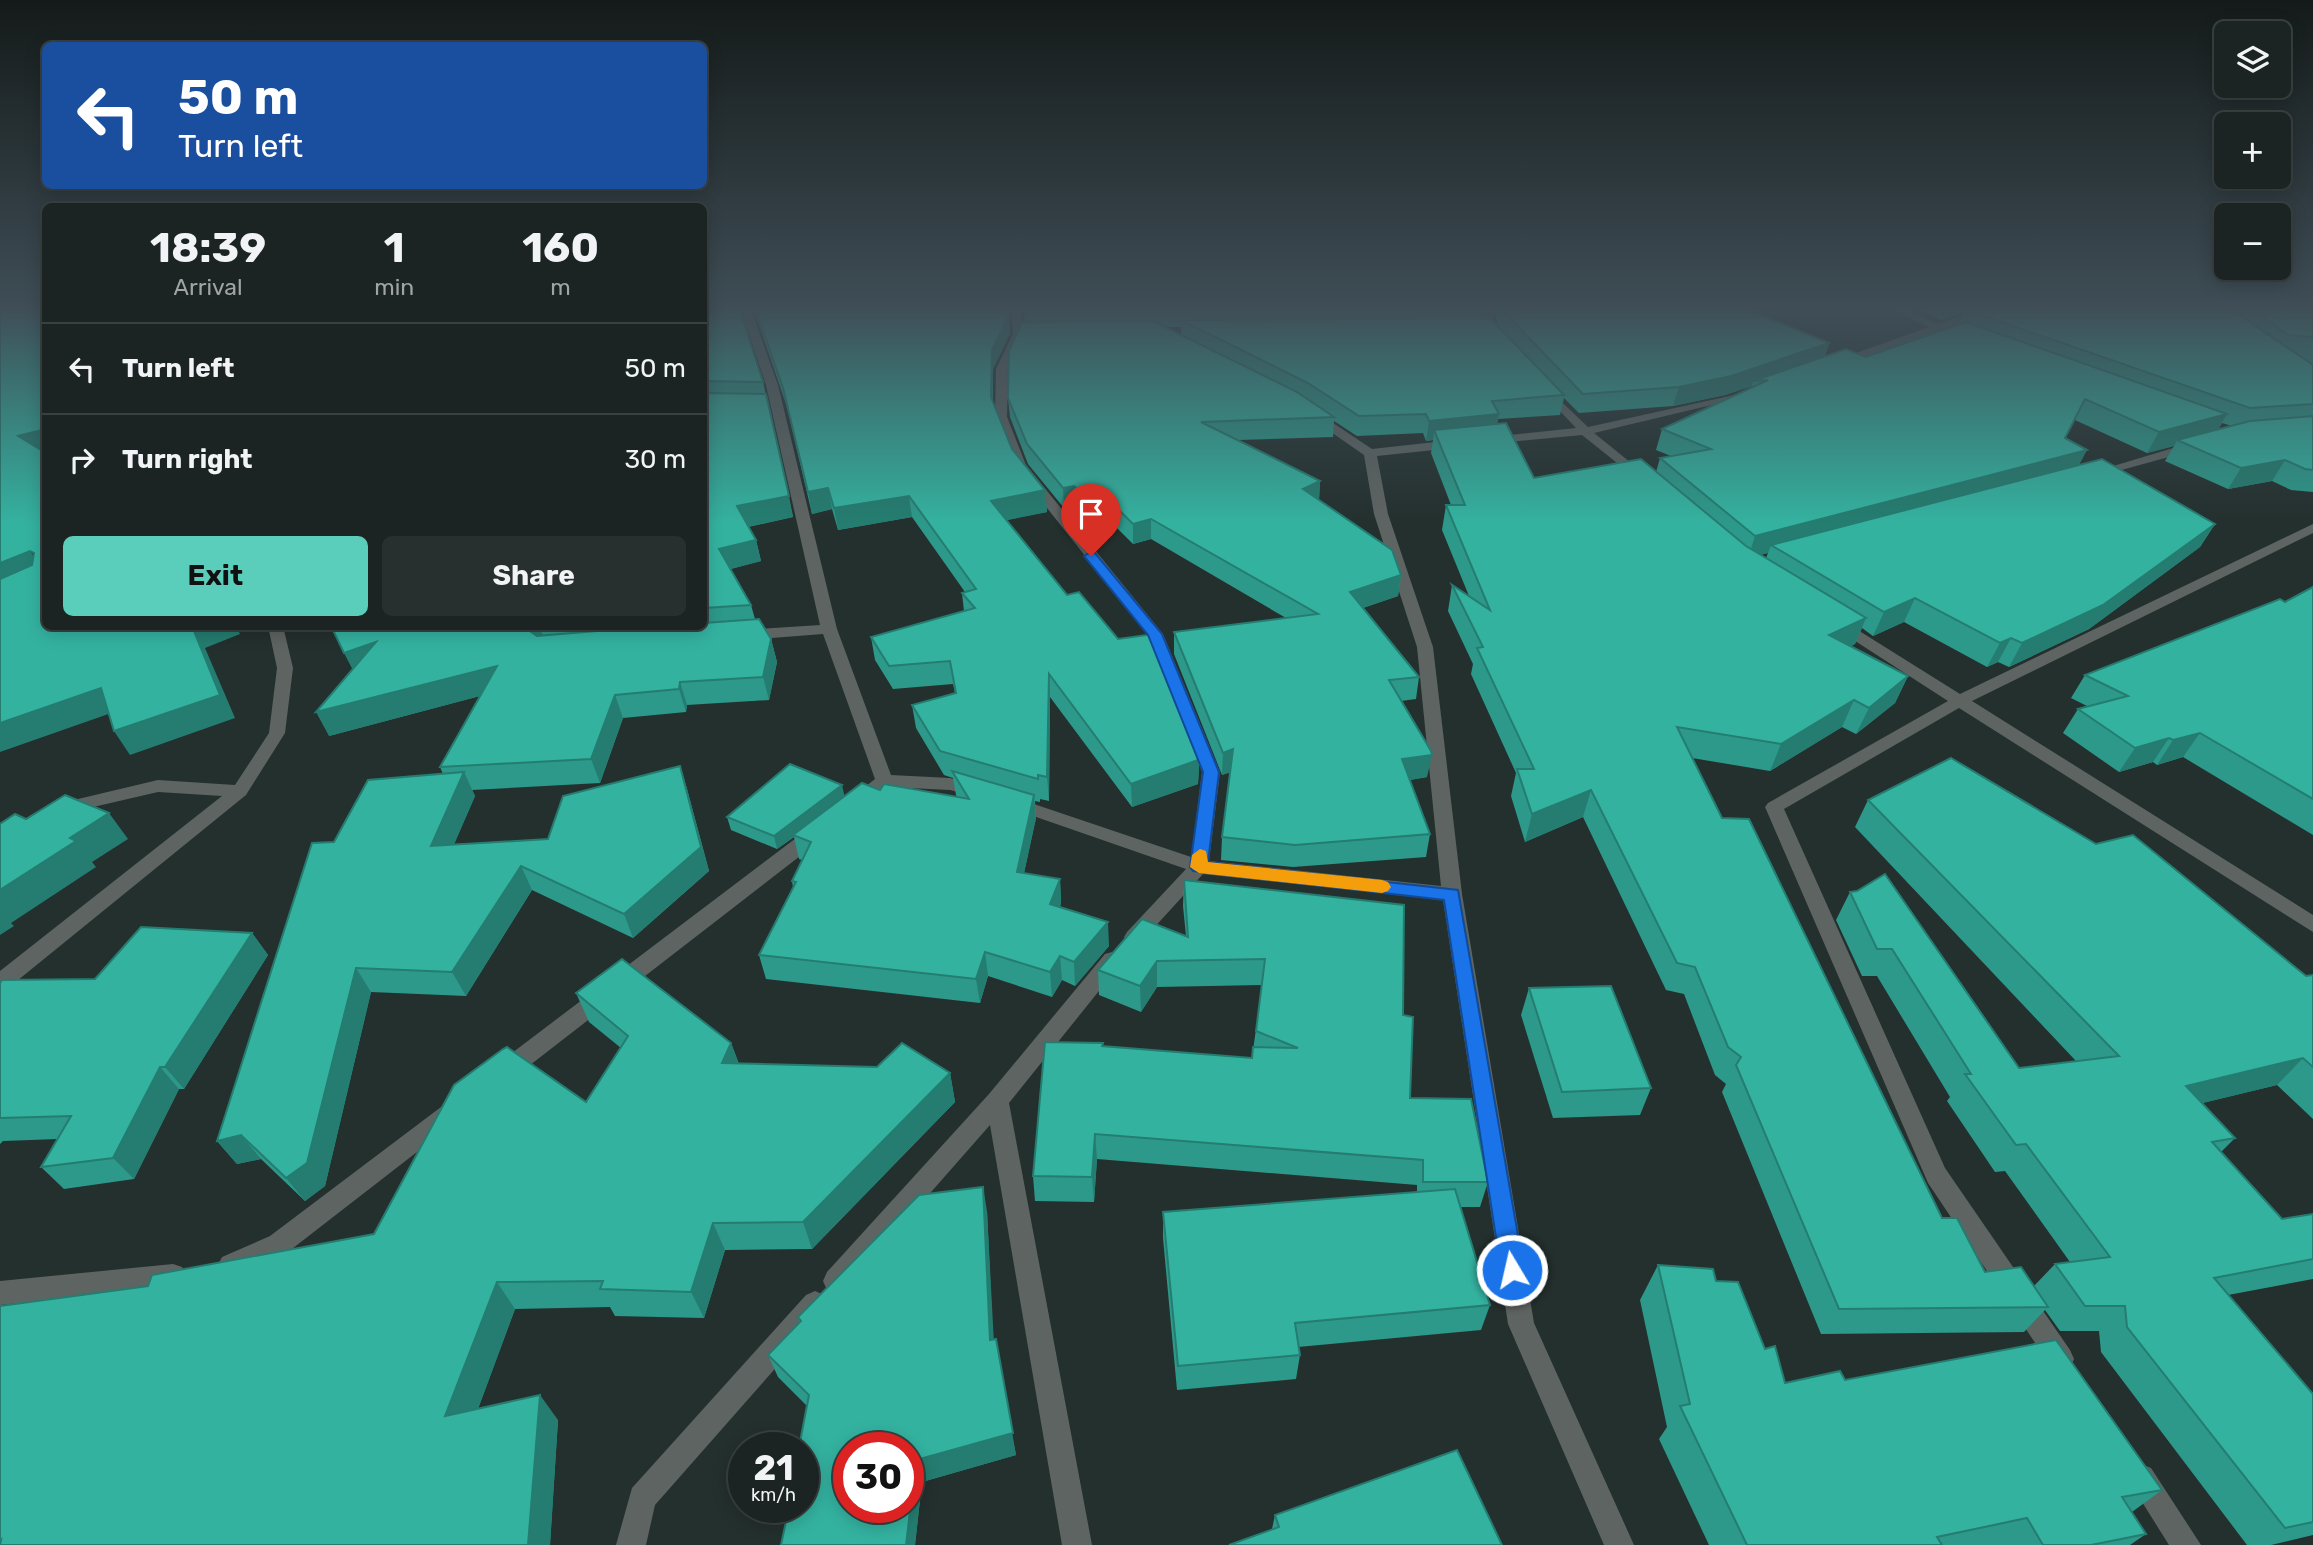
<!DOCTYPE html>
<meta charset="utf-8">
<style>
:root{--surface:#1b2422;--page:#28302f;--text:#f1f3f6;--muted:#a0a4a5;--line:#394140;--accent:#5bcebb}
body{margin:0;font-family:Rubik,sans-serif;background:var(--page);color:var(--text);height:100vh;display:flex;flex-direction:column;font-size:26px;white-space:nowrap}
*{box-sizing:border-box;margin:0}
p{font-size:23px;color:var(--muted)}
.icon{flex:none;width:38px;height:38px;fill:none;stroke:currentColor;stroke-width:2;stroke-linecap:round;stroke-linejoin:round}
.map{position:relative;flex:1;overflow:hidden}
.sheet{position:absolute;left:42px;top:203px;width:665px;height:427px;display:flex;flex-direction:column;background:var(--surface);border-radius:10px;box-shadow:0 4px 18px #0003,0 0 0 2px var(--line)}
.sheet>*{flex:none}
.guide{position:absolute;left:42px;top:42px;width:665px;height:147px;border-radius:10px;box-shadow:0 4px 18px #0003,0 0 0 2px var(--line);background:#1a4fa0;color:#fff;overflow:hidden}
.fabs{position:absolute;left:2214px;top:21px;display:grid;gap:14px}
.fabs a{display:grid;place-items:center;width:77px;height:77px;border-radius:10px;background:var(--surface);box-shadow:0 4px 18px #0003,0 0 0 2px var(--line);font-size:35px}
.speed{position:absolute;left:728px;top:1432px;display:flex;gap:14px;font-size:35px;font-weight:700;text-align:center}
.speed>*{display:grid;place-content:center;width:91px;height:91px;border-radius:50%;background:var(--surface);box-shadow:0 4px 18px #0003,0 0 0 2px var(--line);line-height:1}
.speed small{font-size:18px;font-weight:400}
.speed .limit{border:10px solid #d22;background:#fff;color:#111}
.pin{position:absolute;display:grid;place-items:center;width:60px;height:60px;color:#fff;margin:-72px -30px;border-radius:50% 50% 50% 0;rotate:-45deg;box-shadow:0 0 7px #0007}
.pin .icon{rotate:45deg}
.me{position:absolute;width:77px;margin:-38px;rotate:351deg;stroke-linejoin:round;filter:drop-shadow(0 0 5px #0008)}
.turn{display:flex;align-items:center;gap:24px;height:147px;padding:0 21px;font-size:32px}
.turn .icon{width:91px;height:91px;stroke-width:2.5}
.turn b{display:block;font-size:49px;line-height:60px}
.eta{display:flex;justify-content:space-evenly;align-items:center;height:119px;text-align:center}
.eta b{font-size:42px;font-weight:700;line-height:49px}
.primary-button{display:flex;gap:14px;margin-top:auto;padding:14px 21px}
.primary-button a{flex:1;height:80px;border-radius:10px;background:var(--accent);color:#111;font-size:28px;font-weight:700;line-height:80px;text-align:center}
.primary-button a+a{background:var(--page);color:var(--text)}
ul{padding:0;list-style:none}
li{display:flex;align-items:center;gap:21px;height:91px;padding:0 21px;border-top:2px solid var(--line)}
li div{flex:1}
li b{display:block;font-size:26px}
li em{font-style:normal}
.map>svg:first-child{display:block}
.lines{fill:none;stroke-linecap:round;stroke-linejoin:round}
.street{fill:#5e6462;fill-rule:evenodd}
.wall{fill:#2d998a;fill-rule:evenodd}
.shaded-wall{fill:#247d70}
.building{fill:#34b2a0;stroke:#247d70;stroke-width:2;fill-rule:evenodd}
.route{fill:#1a73e8;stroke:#114b97;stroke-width:2}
.slow{fill:#f59e0b}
</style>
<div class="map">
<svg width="2313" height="1545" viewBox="0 0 2313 1545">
<rect width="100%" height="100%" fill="#24302e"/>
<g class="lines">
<g class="street">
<path d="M740,307H750L778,385L837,629L891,775L950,778L982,787L985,791L982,795L976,797L950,790L888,787L863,806H851L848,802L851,798L875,779L823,634L745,640L737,635L745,630L820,625L766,385Z"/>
<path d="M1011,307H1021L1023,334L1008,369L1007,417L1026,465L1163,634L1220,772L1209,861L1441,886L1417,647L1374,514L1364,455L1308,416L1318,413L1372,449L1453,440L1459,444L1453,448L1377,456L1388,514L1433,647L1462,894L1534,1323L1634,1545H1604L1508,1324L1443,900L1203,874L1141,942L1134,945L1127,942L1124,937L1127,932L1186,869L1007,807L1004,803L1007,799H1019L1191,857L1202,772L1148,635L1016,469L995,417L996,369L1013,334Z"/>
<path d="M1483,307H1493L1496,330L1503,339L1502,341H1494L1486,331Z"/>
<path d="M1887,307H1901L1938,324L1986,307H2002L1947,328V332L1938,331L1842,365H1834V361L1929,327Z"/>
<path d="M1546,387L1588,427L1739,394L1745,397L1594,433L1646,475V481L1641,482L1582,435L1487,444V438L1491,437L1576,428L1542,392V388Z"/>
<path d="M2190,443L2194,444V450L2096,477L2090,473Z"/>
<path d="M2313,524V533L1972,701L2313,915V932L1959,708L1784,809L1945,1168L2070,1350L2074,1359L2070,1368L2061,1372L2052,1368L1928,1183L1765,807L1768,803L1948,701L1835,628L1832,625L1835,622H1845L1960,694Z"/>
<path d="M268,626H283L293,668L285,733L246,795L7,989L0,991V971L222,796L158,792L63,814L54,808L57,804L158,780L235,785L269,733L277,668Z"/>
<path d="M815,828L822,829L824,834L822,839L512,1079L504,1081L496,1079L493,1072L496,1065L808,829Z"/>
<path d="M1112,952L1119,954L1122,960L1119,966L1009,1103L1092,1545H1062L990,1125L845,1290L836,1293L827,1290L823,1281L827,1272L989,1094L1105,954Z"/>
<path d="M449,1104L457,1107L460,1114L457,1121L288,1252L231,1277L222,1273L218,1265L222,1257L270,1236L441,1107Z"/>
<path d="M173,1264L182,1267L186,1276L182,1285L173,1288L0,1305V1281Z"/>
<path d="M815,1291L824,1295L828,1304L824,1313L655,1505L646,1545H616L632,1488L806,1295Z"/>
<path d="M2141,1464L2151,1468L2201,1545H2169L2127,1478L2131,1468Z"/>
</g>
</g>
<g class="wall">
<path d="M704,307L763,382L793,517L748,527L756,540L761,561L730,569L751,605L755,619L771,639L777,662L769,700L687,705L686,712L623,718L600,783L472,790L475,796L454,844L548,839L680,766L687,789L709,871L633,938L532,890L466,996L371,992L325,1186L305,1201L261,1159L237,1164L217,1141L334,842L443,774L440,767L480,696L329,736L353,669L331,626H704Z"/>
<path d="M753,307H1008L1010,333L993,369V402L1012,449L1045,490L1047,512L1006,520L1067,595L1200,749L1198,784L1132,807L1050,697L1049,801L1040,799V802L1035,801L1036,818L1024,873L1060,879L1061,903L1060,907L1109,946L1075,986L1062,980L1052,997L988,976L980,1003L766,979L759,955L793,887L792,881L802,860L799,859L794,837L777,849L731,830L727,817L880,790L957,797L956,795L953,778L944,775L916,728L912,705L955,693L953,684L893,689L875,660L871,637L964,611L962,593L965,592L912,517L838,530L832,509L812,514L787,407Z"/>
<path d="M1023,307H1485L1483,319L1498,327L1494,307H1773L1751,312L1829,343L1825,356L1866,357L1958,325L1963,312L1941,320L1916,307H2313V492L2291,490L2272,481L2228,489L2165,461L2174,446L2147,453L2075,420L2065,438L2079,465L2215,524L2200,547L2089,629L2009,667L1998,662L1987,667L1904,622L1873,636L1862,628L1855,644L1851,646L1908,676L1895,703L1856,734L1842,727L1770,771L1692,758L1722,818L1942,1218L1985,1272L2034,1286L2055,1264L2070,1262L2005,1171L1995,1172L1947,1101L1950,1097L1877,976H1862L1836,920L1850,892L2019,1068L2076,1061L1855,827L1868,800L2306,976L2313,975V1119L2277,1085L2202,1103L2235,1138L2221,1152L2282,1219L2313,1214V1279L2228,1295L2313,1394V1535L2271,1545H2247L2101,1352L2099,1331H2060L2045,1310L2024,1332L1821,1334L1722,1092L1726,1084L1715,1075L1684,994L1666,990L1583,817L1525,842L1511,796L1516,773L1471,674L1473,664L1448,611L1452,585L1469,596L1442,530L1446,505H1451L1431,453L1433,440L1426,441L1423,433L1357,436L1334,421L1333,437L1238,440L1320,481L1319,500L1401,575L1398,596L1363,608L1419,677L1416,699L1401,701L1427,777L1410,780L1430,834L1426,857L1293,867L1221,860L1222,837L1230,772L1222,775L1174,654V632L1286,618L1151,539L1133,544L1114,525L1097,529L1075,506L1064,508L1028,464L1010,417L1008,398L1025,322ZM1166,327H1181V335ZM1752,386L1751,388L1662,429L1656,450L1671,456L1660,458L1656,472L1534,478L1497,424L1498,419L1560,415L1564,398L1579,413L1673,406L1725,395ZM2222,423L2232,426L2218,430ZM1768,553L1766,558L1760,555Z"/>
<path d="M2313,587V835L2183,757L2157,765L2153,762L2119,772L2063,733L2078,709L2087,706L2071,698L2085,675L2285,602Z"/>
<path d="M1184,880L1403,1015L1410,1098L1488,1182L1480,1207H1460L1490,1305L1481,1330L1298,1347L1300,1355L1296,1379L1177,1390L1163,1238V1212L1417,1192V1185L1097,1159L1094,1202L1035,1201L1033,1176L1103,1043V1046L1252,1058L1262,985L1157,987L1141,1012L1099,995L1098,970L1186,936L1183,906Z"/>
<path d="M252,933L268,955L184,1089H179L134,1179L64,1189L41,1167L58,1139L3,1141L0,1144V983L95,979Z"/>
<path d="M1529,988L1651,1088L1640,1115L1553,1118L1521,1015Z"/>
<path d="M576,993L731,1043L739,1064L950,1073L955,1102L812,1249L725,1250L704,1318L615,1316L610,1307L515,1309L478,1409L558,1420L550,1545L148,1286L374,1234L586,1102L621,1048L589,1022Z"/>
<path d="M987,1211L993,1340L1016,1455L922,1482L915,1545H781L783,1537L807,1406L778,1377L768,1355L800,1322L798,1317Z"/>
<path d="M1658,1265L1716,1281L1765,1349L1785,1383L1845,1380L2162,1490L2132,1512L2146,1534L2130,1545H1709L1659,1439L1667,1427L1640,1300Z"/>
<path d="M1275,1515L1502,1545L1272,1529Z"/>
</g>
<g class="shaded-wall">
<path d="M1720,307H1773L1717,318Z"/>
<path d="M1946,307H1977L1964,309L1963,312L1941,320Z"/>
<path d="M1009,315L1010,333L993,369L992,417L991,397L992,350Z"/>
<path d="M1829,343L1823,362L1768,380L1753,381L1752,386L1725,395L1673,406L1679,387Z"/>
<path d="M1499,414L1495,434L1434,430L1433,440L1426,441L1429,421Z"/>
<path d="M2227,414L2215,435L2177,440L2174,446L2147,453L2159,432Z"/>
<path d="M46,429V452L31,456L18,436Z"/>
<path d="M2087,450L2076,471L1771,545L1768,553L1748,558L1755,536Z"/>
<path d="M2285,460L2272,481L2228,489L2241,468Z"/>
<path d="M1320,481L1319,501L1303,489Z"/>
<path d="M1074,486L1075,506L1064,508L1063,488Z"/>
<path d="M828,488L832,509L812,514L808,492Z"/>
<path d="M1045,490L1047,512L993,523L991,501Z"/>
<path d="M789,496L793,517L742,528L737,506Z"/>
<path d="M909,496L912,517L838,530L834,508Z"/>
<path d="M1114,505V525L1097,529V509Z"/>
<path d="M1151,519V539L1133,544V524Z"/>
<path d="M2215,524L2200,547L2089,629L2009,667L2022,643Z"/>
<path d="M756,540L761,561L724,571L719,549Z"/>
<path d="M30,551L45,573L0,592V563Z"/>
<path d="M1401,575L1398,596L1347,613L1350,592Z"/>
<path d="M1915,598L1904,622L1873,636L1884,612Z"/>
<path d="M1866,618L1855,644L1818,661L1829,635Z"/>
<path d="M192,626H236L240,634L205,648L235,718L130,755L114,731Z"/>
<path d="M530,626H539L546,643L527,629Z"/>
<path d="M2011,638L1998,662L1987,667L2000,643Z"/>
<path d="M771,639L777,662L769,700L763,677Z"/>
<path d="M376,642L356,676L344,653Z"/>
<path d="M497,666L506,689L329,736L316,712Z"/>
<path d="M1049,674L1050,697L1049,801L1047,777Z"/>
<path d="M1908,676L1895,703L1856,734L1869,708Z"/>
<path d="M680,682L687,705L686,712L679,689Z"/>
<path d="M101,688L117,711L0,752V723Z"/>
<path d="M615,695L623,718L600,783L591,759Z"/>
<path d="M1854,700L1842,727L1770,771L1781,744Z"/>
<path d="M2200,733L2183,757L2157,765L2173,740Z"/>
<path d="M2169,738L2153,762L2119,772L2135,748Z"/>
<path d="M1200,749L1198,784L1132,807L1131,784Z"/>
<path d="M1233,749L1232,772L1222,775L1223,753Z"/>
<path d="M1432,755L1427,777L1398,782L1402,759Z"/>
<path d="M680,766L687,789L709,871L633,938L624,914Z"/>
<path d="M464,772L475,796L443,870L431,846Z"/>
<path d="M842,785L845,798L793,835L794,837L777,849L774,836Z"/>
<path d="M1591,790L1583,817L1525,842L1532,814Z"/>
<path d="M1034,795L1036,818L1019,896L1017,872Z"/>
<path d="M109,813L128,839L92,862L96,867L11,923L14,926L0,935V890L70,838Z"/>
<path d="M521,866L532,890L466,996L452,972Z"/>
<path d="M1060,879L1061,903L1052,929L1050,904Z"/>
<path d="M1108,922L1109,946L1075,986L1074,962Z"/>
<path d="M252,933L268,955L184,1089L165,1067Z"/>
<path d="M985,952L988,976L980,1003L976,979Z"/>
<path d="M1060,956L1062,980L1052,997L1050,972Z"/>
<path d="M1157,961V987L1141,1012L1140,986Z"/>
<path d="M356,968L371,992L325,1186L305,1201L286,1178Z"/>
<path d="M731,1043L742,1072L722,1063Z"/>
<path d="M2303,1058L2277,1085L2162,1113L2186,1086Z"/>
<path d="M160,1067L179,1089L134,1179L113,1158Z"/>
<path d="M950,1073L955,1102L812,1249L803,1222Z"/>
<path d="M1095,1134L1097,1159L1094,1202L1092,1177Z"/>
<path d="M241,1135L261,1159L237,1164L217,1141Z"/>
<path d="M983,1187L987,1211L995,1363L990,1340Z"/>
<path d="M713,1223L725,1250L704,1318L691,1292Z"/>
<path d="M497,1282L515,1309L466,1441L445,1416Z"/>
<path d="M996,1339L1016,1455L922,1482L915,1545H906L916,1460Z"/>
<path d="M540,1395L558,1420L550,1545H528Z"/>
</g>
<g class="building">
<path d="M0,307H46V429L18,436L46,453V626H192L220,695L114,731L101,688L0,723V579L32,565L34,553L30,551L0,563Z"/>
<path d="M704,307H739L763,382L704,381Z"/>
<path d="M755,307H1008L1009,315L992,350L991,397L1012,449L1045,490L991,501L1067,595L1079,592L1118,639L1154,634L1200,749L1198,760L1131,784L1049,674L1047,777L1038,775V779L940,751L912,705L956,693L950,661L889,666L871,637L975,608L962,593L976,589L909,496L834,508L828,488L808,492L783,388Z"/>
<path d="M1024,307H1425L1024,310Z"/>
<path d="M1501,307H1741L1829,343L1731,376L1679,387L1583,394L1502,310Z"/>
<path d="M1969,307H2228L2313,365V404L2250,408L1964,309Z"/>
<path d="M2249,307H2313V337L2288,335Z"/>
<path d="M1490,318L1564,395L1492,401L1499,414L1429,421L1426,414L1359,416L1308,383L1181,320Z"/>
<path d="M1153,321L1297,392L1334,417L1201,422L1320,481L1303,489L1392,550L1401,575L1350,592L1419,677L1389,680L1431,751L1432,755L1402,759L1430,834L1295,845L1222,837L1233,749L1223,753L1174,632L1318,614L1151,519L1133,524L1114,505L1097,509L1074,486L1063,488L1027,444L1008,398L1009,351L1022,322Z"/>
<path d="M1966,322L2227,414L2159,432L2085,399L2065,438L2087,450L1755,536L1660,458L1711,449L1662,429L1768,380L1753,381L1846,349L1866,357Z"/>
<path d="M704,393L766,394L789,496L737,506L756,540L719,549L751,605L704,608Z"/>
<path d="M2313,416V470L2305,469L2285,460L2241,468L2177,440L2250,421Z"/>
<path d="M1506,423L1534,478L1641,459L1746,546L1866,618L1829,635L1908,676L1869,708L1854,700L1781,744L1677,727L1722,818L1749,819L1942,1218H1957L1985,1272L2021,1267L2048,1307L1839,1309L1736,1065L1741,1057L1728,1047L1695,967L1677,963L1591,790L1532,814L1517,769H1534L1477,648L1483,647L1452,585L1490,610L1446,505H1465L1434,430Z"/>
<path d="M2102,459L2215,524L2103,605L2022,643L2011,638L2000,643L1915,598L1884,612L1771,545Z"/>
<path d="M2313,587V799L2200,733L2173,740L2169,738L2135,748L2078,709L2128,696L2085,675L2280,599L2285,602Z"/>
<path d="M759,619L771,639L763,677L680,682L679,689L615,695L591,759L440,767L497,666L316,712L376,642L344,653L331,626H530L527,629L537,636L657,626H704V623Z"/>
<path d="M1951,758L2096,844L2133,835L2306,976L2313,975V1067L2303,1058L2186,1086L2235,1138L2212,1142L2282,1219L2313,1214V1259L2214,1278L2313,1394V1522L2285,1528L2127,1327L2125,1306H2085L2055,1264L2110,1257L2026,1144L2016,1145L1965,1074H1971L1892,949H1877L1850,892L1857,891L1885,874L2019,1068L2119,1056L1868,800Z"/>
<path d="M790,764L842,785L774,836L727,817Z"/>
<path d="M680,766L701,847L624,914L521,866L452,972L356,968L307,1163L286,1178L241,1135L217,1141L312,843L334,842L368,780L464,772L431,846L548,839L563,796Z"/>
<path d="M952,771L1034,795L1017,872L1060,879L1050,904L1108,922L1074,962L1060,956L1050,972L985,952L976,979L759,955L796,882L792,881L811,842L793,835L862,783L880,790L884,784L969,799Z"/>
<path d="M65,795L109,813L70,838L76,841L0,890V824L15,814L26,819Z"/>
<path d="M1184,880L1404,905L1403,1015L1413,1017L1410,1098L1471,1099L1488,1182H1423V1160L1095,1134L1092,1177L1033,1176L1045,1042L1103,1043L1102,1046L1252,1058L1253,1047L1298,1048L1256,1031L1265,959L1157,961L1140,986L1098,970L1142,919L1188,937Z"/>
<path d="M141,927L252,933L165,1067H160L113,1158L41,1167L71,1116L0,1118V983L2,980L95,979Z"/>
<path d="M622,959L731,1043L722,1063L877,1067L902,1043L950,1073L803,1222L713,1223L691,1292L600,1289L603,1281L497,1282L445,1416L540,1395L528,1545H0L1,1540L0,1541V1306L148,1286L152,1275L374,1234L454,1085L503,1049L507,1047L586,1102L628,1036L576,993Z"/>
<path d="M1611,986L1651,1088L1562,1092L1529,988Z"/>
<path d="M983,1187L990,1340L996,1339L1013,1433L916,1460L906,1545H781L789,1507H803V1447H799L809,1395L768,1355L801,1321L798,1317L919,1195ZM849,1447H908V1507H849Z"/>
<path d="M1455,1189L1490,1305L1295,1323L1300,1355L1178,1366L1163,1212Z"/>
<path d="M1658,1265L1713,1269L1716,1281L1738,1282L1765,1349L1775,1346L1785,1383L1840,1371L1845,1380L2056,1340L2162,1490L2122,1497L2146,1534L2091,1545H2043L2027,1518L1937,1537L1942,1545H1747L1680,1406L1690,1404Z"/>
<path d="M1457,1450L1502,1545H1229L1279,1527L1275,1515Z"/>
</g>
<linearGradient id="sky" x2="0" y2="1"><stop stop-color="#141a19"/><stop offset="0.59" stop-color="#3f4e57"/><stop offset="1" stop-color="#3f4e57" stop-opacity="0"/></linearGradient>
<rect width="2313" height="524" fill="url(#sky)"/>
<path class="route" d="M1091,552L1095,553L1162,634L1219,772L1208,862L1458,890L1524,1270L1521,1278L1512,1281L1504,1278L1501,1270L1444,900L1193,871L1190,867L1203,772L1148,635L1084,556Z"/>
<path class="slow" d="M1200,849L1206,851L1208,862L1382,880L1388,882L1391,887L1388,891L1382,893L1199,873L1190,867L1192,855Z"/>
</svg>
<div class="fabs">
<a><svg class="icon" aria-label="layers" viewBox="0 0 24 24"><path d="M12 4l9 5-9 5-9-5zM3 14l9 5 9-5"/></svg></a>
<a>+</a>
<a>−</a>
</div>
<div class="speed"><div>21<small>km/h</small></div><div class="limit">30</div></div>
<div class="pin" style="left:1091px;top:556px;background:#d93025"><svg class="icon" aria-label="arrive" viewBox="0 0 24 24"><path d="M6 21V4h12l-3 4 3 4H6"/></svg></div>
<svg class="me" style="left:1512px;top:1270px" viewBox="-20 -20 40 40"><circle r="17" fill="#1a73e8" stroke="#fff" stroke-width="3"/><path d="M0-11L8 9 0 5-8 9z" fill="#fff"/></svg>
<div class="guide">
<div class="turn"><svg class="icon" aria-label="left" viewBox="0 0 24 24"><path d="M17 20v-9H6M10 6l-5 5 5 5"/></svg><div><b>50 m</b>Turn left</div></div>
</div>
<section class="sheet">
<div class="eta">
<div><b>18:39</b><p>Arrival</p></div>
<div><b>1</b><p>min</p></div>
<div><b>160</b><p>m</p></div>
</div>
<ul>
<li><svg class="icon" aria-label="left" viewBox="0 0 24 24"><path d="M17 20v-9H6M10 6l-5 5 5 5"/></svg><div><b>Turn left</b></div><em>50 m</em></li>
<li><svg class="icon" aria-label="right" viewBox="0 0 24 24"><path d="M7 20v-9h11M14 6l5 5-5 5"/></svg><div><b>Turn right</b></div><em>30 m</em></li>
</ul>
<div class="primary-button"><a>Exit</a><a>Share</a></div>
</section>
</div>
